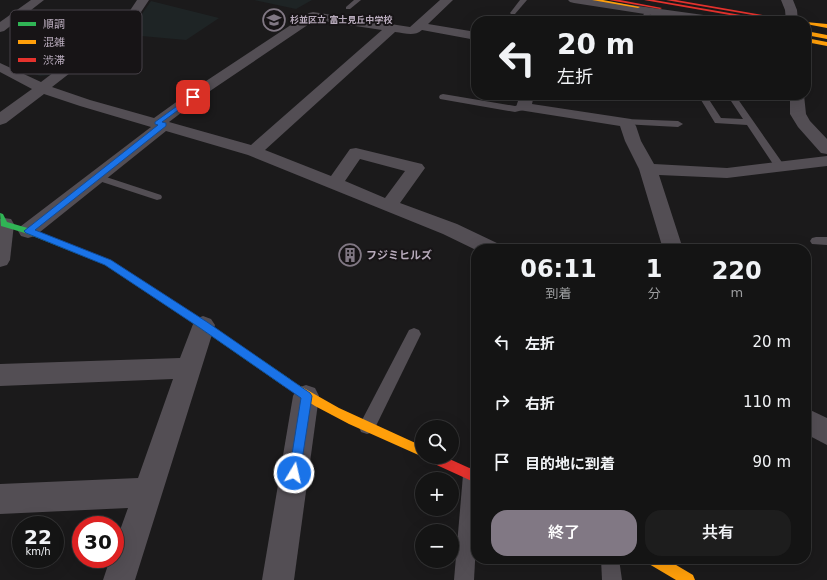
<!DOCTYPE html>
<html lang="ja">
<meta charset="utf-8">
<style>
:root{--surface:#141414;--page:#1d1d1d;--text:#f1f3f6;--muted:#9d9ea0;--line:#333334;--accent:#817884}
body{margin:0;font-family:"DejaVu Sans","Noto Sans JP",sans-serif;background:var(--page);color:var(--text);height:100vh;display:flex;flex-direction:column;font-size:15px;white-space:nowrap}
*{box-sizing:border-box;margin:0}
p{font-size:13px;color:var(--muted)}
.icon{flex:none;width:22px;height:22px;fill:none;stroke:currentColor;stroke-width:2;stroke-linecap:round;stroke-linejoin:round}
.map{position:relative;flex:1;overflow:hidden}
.sheet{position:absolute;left:471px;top:244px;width:340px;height:320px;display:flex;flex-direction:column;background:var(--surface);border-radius:16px;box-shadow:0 4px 16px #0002,0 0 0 1px var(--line)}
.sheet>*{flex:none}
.guide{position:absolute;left:471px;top:16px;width:340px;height:84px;border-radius:16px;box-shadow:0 4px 16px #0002,0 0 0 1px var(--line);background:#141414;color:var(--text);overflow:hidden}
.controls{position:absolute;left:415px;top:420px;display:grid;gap:8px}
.controls a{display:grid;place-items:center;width:44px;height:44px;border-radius:50%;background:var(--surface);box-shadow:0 4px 16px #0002,0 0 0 1px var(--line);font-size:20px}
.speed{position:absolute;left:12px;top:516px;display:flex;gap:8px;font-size:20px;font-weight:700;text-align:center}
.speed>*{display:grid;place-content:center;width:52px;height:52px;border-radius:50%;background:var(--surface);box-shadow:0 4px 16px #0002,0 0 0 1px var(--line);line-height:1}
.speed small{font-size:10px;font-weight:400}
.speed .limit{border:6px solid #d22;background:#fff;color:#111}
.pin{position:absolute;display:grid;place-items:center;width:34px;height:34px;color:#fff;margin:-17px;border-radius:8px;box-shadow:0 2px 6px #0006}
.me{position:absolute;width:44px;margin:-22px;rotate:9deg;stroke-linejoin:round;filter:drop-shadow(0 0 3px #0008)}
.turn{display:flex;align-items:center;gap:14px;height:84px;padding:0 20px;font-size:18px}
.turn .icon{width:52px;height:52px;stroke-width:2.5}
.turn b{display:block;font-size:28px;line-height:34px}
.eta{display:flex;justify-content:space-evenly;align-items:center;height:68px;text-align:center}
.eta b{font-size:24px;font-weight:600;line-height:28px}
.primary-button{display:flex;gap:8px;margin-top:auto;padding:8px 20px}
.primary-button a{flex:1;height:46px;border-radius:16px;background:var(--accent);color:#fff;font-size:16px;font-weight:600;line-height:46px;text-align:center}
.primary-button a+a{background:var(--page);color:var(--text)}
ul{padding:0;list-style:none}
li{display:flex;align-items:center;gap:12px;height:60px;padding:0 20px}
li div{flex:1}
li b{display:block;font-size:15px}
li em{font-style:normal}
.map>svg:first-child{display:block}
.green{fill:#1e2425}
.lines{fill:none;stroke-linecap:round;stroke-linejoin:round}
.lane{fill:#534e54;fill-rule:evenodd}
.street{fill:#534e54;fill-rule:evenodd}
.fast{fill:#30b455;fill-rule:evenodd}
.slow{fill:#ff9f0a;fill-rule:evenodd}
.jam{fill:#e5322d;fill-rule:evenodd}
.route{fill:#1a73e8;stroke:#114b97}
.labels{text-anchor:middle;stroke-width:4;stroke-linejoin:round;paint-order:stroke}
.far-poi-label{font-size:9px;font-weight:bold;fill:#b8abbc;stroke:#171416;text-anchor:start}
.poi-label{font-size:11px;font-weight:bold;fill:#b8abbc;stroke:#171416;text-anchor:start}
.key{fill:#171416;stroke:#474148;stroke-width:1}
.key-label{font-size:11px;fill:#b8abbc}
</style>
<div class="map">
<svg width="827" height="580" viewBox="0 0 827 580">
<rect width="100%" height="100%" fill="#1b1a1b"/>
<g class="green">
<path d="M254,0H312L296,9Z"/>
<path d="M151,1L219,18L186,40L119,34L137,21Z"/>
<path d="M71,58L50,75L40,76L10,65Z"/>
</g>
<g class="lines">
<g class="lane">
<path d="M354,0H361L350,9H346V7Z"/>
<path d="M520,0H527L515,14H511L510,13Z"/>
<path d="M648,10L651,12L647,21H639L646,11Z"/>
<path d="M443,94L515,106L524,104L528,107L527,109L515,112L440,99L439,97L440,95Z"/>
<path d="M698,95H706L721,118L743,119L727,95H735L786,168L785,170H777L747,125L715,123Z"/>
<path d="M625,119L678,121L683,124L678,127L622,124L620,122Z"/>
<path d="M97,174L161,195L162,197L161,199L157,200L93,179L92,177Z"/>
<path d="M816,237H827V245L812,244L810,241L812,238Z"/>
<path d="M414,328L419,330L421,334L373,432L367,434L361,432L359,427L361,422L409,330Z"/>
<path d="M472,467L476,468V544L474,580H454L463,475L466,469Z"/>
<path d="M601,559H619L622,580H602Z"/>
</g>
<g class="street">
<path d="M31,0H44L4,31L0,32V22Z"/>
<path d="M137,0H149L133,24L52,87L90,100L154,118L200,85L309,13L313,12L410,27L440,0H453L428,24L476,32V40L422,30C414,37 405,33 395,32L265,150L331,176L350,149L356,148L422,164L425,168L400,203L457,224L499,244L502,249L476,250L443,234L248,155L166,131L35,236L28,238L21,236L18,231L21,226L151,127L80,106L44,94L6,123L0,125V112L32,89L0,72V63L41,82L125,18ZM315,20L382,30L251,145L169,122L210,91ZM360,159L405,171L385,198L345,181Z"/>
<path d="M568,0H595L718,17L722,18L724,21H690L574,3L570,2Z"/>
<path d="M781,0H793L797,10L798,21H786L785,10Z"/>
<path d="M520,95H534L532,104L631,119L636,126L641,141L654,164L727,168L827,156V166L727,178L659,175L683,249H663L639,169L625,141L620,126L519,110L516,107Z"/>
<path d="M790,95H804L806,114L810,121L827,139V154L821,153L798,127L790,114Z"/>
<path d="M4,218L11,219L14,224L10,260L7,265L0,267V219Z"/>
<path d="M203,316L211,319L215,325L135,580H103L110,559H115V544L128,508L0,514V484L138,478L173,379L0,386V364L180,358L195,319Z"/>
<path d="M306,385L315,388L319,396L294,580H262L293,396L297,388Z"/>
<path d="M806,408L827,418V445L806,434Z"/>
</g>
<path class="fast" d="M0,213L3,214L7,222L31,229L111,261L206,322L290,379L291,382L290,385L286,386L282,385L200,328L105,265L25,233L1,226Z"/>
<g class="slow">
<path d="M592,0H603L640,7L638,8Z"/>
<path d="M806,22L827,24V28L806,24Z"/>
<path d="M806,31L827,35V39L806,35Z"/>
<path d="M806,38L827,42V46L806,42Z"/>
<path d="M286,378L339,408L422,446L423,457L349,424L315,406L282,385L281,382L282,379Z"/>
<path d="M647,559H666L693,575L695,580H676L649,564Z"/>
</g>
<g class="jam">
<path d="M609,0H620L662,8L660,9Z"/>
<path d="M644,0H654L775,21H764Z"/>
<path d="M666,0H676L798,21H787Z"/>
<path d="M426,457H445L476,471V483L428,461Z"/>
</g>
</g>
<path class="route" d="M191,96L196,97L162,122L166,123V126L35,230L111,260L207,322L310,393L312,396L300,473L299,477L294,478L290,477L289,473L301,398L200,328L105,265L26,233L24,231L158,125L155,124V122Z"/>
<defs>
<g id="school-ring" transform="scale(1.15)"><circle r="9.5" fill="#171416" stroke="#817884" stroke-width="1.5"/><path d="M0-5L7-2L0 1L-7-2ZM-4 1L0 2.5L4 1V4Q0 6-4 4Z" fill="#817884"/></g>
<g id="building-ring" transform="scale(1.15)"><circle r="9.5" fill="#171416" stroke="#817884" stroke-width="1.5"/><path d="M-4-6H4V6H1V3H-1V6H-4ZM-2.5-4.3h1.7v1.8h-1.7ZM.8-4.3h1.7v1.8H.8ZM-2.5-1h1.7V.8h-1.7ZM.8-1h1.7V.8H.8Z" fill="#817884"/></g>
</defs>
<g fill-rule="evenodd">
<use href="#school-ring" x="274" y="20"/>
<use href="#building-ring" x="350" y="255"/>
</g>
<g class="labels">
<g class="far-poi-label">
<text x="290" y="23">杉並区立 富士見丘中学校</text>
</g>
<g class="poi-label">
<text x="366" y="259">フジミヒルズ</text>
</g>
</g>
<rect x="10" y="10" width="132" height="64" rx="6" class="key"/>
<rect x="18" y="22" width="18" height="4" fill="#30b455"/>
<rect x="18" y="40" width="18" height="4" fill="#ff9f0a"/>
<rect x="18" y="58" width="18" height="4" fill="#e5322d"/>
<g class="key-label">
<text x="43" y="28">順調</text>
<text x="43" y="46">混雑</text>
<text x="43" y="64">渋滞</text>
</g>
</svg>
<div class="controls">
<a><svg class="icon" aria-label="search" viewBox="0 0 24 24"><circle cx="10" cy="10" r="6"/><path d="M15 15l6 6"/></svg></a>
<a>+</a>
<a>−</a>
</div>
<div class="speed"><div>22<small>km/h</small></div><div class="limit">30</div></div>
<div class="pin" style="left:193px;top:97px;background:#d93025"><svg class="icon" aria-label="arrive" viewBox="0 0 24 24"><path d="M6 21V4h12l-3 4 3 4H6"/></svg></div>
<svg class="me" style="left:294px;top:473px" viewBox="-20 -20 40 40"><circle r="17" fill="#1a73e8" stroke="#fff" stroke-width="3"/><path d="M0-11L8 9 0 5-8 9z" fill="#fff"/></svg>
<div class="guide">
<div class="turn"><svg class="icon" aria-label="left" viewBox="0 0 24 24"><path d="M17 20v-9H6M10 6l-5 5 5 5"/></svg><div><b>20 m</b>左折</div></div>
</div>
<section class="sheet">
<div class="eta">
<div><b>06:11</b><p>到着</p></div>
<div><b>1</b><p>分</p></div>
<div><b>220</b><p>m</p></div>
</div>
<ul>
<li><svg class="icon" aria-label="left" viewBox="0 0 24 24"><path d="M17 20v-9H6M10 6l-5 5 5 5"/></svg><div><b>左折</b></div><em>20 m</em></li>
<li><svg class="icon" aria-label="right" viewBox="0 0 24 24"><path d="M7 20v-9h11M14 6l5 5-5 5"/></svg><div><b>右折</b></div><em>110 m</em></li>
<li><svg class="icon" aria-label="arrive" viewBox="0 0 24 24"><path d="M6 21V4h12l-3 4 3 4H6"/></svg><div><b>目的地に到着</b></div><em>90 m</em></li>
</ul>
<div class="primary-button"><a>終了</a><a>共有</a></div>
</section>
</div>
